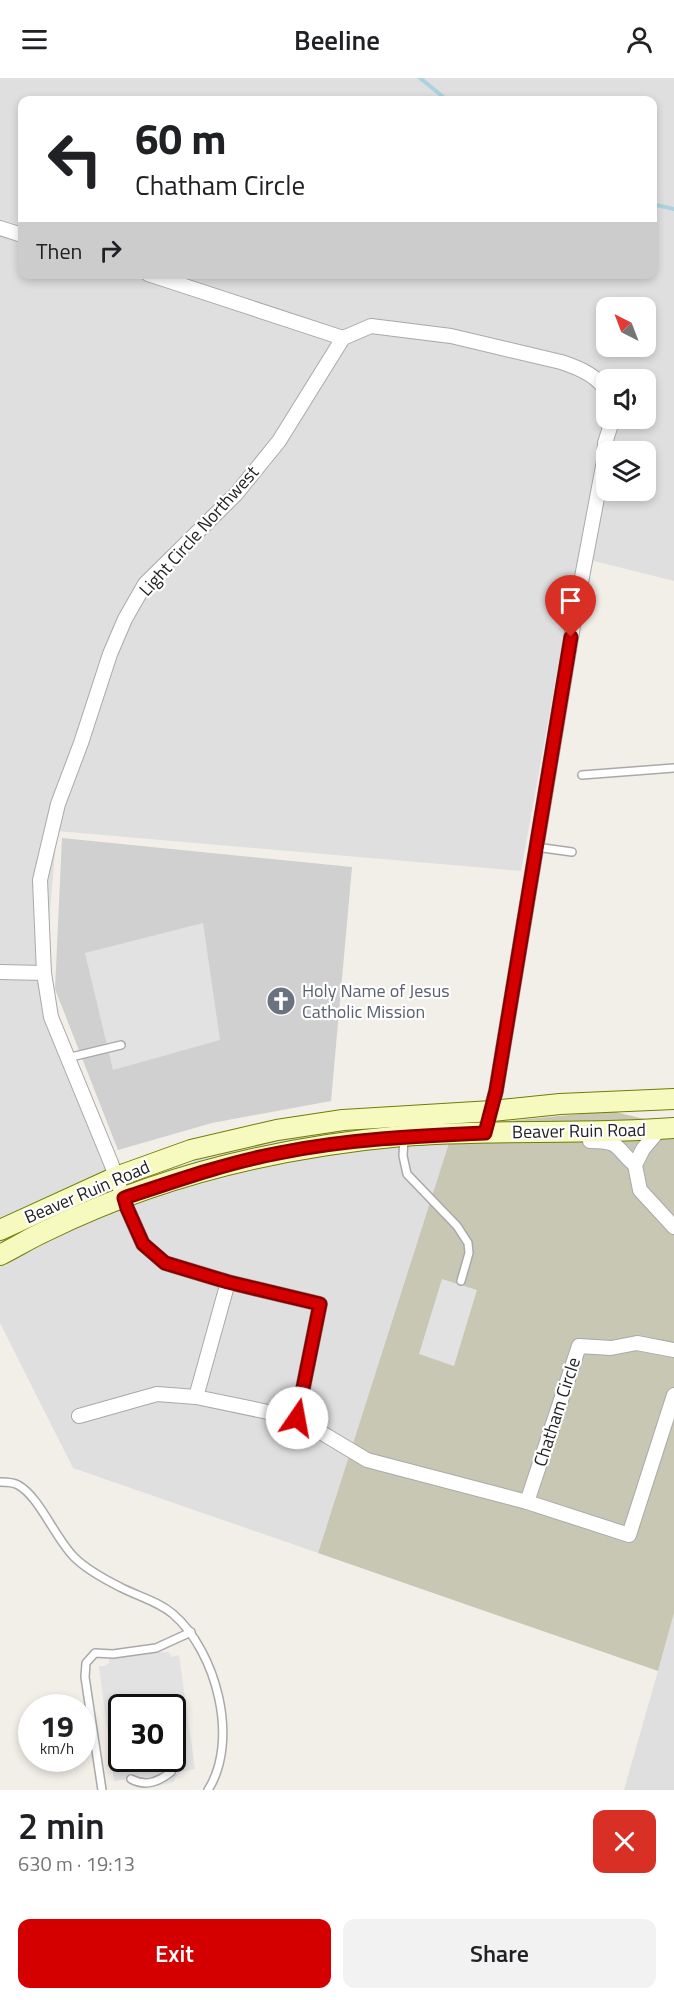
<!DOCTYPE html>
<meta charset="utf-8">
<style>
:root{--surface:#fff;--page:#f2f2f2;--text:#202124;--muted:#757577;--accent:#d40000}
body{margin:0;font-family:"Titillium Web",sans-serif;background:var(--page);color:var(--text);height:100vh;display:flex;flex-direction:column;font-size:22px;white-space:nowrap}
*{box-sizing:border-box;margin:0}
p{font-size:20px;color:var(--muted)}
.icon{flex:none;width:33px;height:33px;fill:none;stroke:currentColor;stroke-width:2;stroke-linecap:round;stroke-linejoin:round}
.map{position:relative;height:1712px;overflow:hidden}
.drawer{display:flex;flex-direction:column;background:var(--surface);flex:1}
.drawer>*{flex:none}
.guide{position:absolute;left:18px;top:18px;width:639px;height:183px;border-radius:12px;box-shadow:0 3px 9px #0003;background:#fff;color:var(--text);overflow:hidden}
.needle{width:39px;rotate:318deg}
.controls{position:absolute;left:596px;top:219px;display:grid;gap:12px}
.controls a{display:grid;place-items:center;width:60px;height:60px;border-radius:12px;background:var(--surface);box-shadow:0 3px 9px #0003;font-size:30px}
.speed{position:absolute;left:18px;top:1616px;display:flex;gap:12px;font-size:30px;font-weight:700;text-align:center}
.speed>*{display:grid;place-content:center;width:78px;height:78px;border-radius:50%;background:var(--surface);box-shadow:0 3px 9px #0003;line-height:1}
.speed small{font-size:15px;font-weight:400}
.speed .limit{border:3px solid #111;border-radius:9px;background:#fff;color:#111}
.pin{position:absolute;display:grid;place-items:center;width:51px;height:51px;color:#fff;margin:-62px -26px;border-radius:50% 50% 50% 0;rotate:-45deg;box-shadow:0 0 6px #0007}
.pin .icon{rotate:45deg}
.me{position:absolute;width:66px;margin:-33px;rotate:12deg;stroke-linejoin:round;filter:drop-shadow(0 0 4px #0008)}
.turn{display:flex;align-items:center;gap:21px;height:126px;padding:0 18px;font-size:27px}
.turn .icon{width:78px;height:78px;stroke-width:2.5}
.turn b{display:block;font-size:42px;line-height:51px}
.then{display:flex;align-items:center;height:57px;padding:0 18px;background:#0003;gap:12px;font-size:22px}
.round{display:grid;place-items:center;flex:none;width:63px;height:63px;border-radius:12px;background:var(--page)}
.headline{display:flex;align-items:center;justify-content:space-between;height:102px;padding:0 18px}
h1{font-size:36px;font-weight:600;line-height:45px}
.action{display:flex;gap:12px;margin-top:auto;padding:12px 18px}
.action a{flex:1;height:69px;border-radius:12px;background:var(--accent);color:#fff;font-size:24px;font-weight:600;line-height:69px;text-align:center}
.action a+a{background:var(--page);color:var(--text)}
header{display:flex;justify-content:space-between;align-items:center;height:78px;padding:0 18px;background:var(--surface);font-size:27px;font-weight:600}
.map>svg:first-child{display:block}
.residential{fill:#e0dfdf;fill-rule:evenodd}
.religious{fill:#d0d0d0}
.construction{fill:#c7c7b4}
.parking{fill:#e2e2e2;fill-rule:evenodd}
.lines{fill:none;stroke-linecap:round;stroke-linejoin:round}
.stream{stroke:#aad3df;stroke-width:4}
.lane-casing{stroke:#a9a9a9;stroke-width:10}
.street-casing{stroke:#a9a9a9;stroke-width:16}
.secondary-casing{stroke:#707d05;stroke-width:22}
.lane{stroke:#fff;stroke-width:7}
.street{stroke:#fff;stroke-width:14}
.secondary{stroke:#f7fabf;stroke-width:20}
.route-casing{stroke:#8a0000;stroke-width:15}
.route{stroke:#d40000;stroke-width:10}
.labels{text-anchor:middle;stroke-width:4.5;stroke-linejoin:round;paint-order:stroke}
.street-label{font-size:18px;fill:#222;stroke:#fff}
.worship-label{font-size:18px;fill:#5b616d;stroke:#fff;text-anchor:start}
</style>
<header><svg class="icon" aria-label="menu" viewBox="0 0 24 24"><path d="M4 6h16M4 12h16M4 18h16"/></svg>Beeline<svg class="icon" aria-label="person" viewBox="0 0 24 24"><circle cx="12" cy="8" r="4"/><path d="M4 21q1-7 8-7t8 7"/></svg></header>
<div class="map">
<svg width="674" height="1712" viewBox="0 0 674 1712">
<rect width="100%" height="100%" fill="#f2efe9"/>
<g class="residential">
<path d="M0,0H674V503L578,479L521,793L57,753L44,901L118,1110L220,1074L350,1045L455,1046L318,1475L73,1390L0,1245ZM22,22H652V196H22ZM606,230H645V268H606ZM606,302H645V340H606ZM606,374H645V412H606Z"/>
<path d="M674,1535V1712H624L658,1593Z"/>
</g>
<path class="religious" d="M62,760L352,789L331,1023L212,1045L118,1072L55,911Z"/>
<path class="construction" d="M611,1033L674,1048V1535L658,1593L318,1475L455,1046H477Z"/>
<g class="parking">
<path d="M203,845L220,962L113,992L85,875Z"/>
<path d="M442,1201L477,1212L454,1288L419,1276Z"/>
<path d="M149,1574H168L172,1579L179,1577L195,1691L180,1694L173,1704L167,1706L142,1710L127,1701L114,1703L99,1588H105L109,1585V1581ZM122,1629H172V1680H122Z"/>
</g>
<g class="lines">
<g class="stream">
<path d="M420,0L447,22"/>
<path d="M652,126L674,131"/>
</g>
<g class="lane-casing">
<g id="lane">
<path d="M582,697L674,690"/>
<path d="M536,769L572,774"/>
<path d="M67,980L121,967"/>
<path d="M404,1059L403,1078L407,1096L457,1148L468,1165L469,1175L461,1203"/>
<path d="M0,1404C5,1404 13,1404 18,1407C39,1418 55,1460 74,1479C86,1491 104,1501 120,1509C137,1518 158,1523 173,1536C216,1573 240,1662 208,1712"/>
<path d="M131,1701C146,1709 158,1704 171,1694"/>
<path d="M102,1712L85,1599L86,1585L95,1575L113,1576L156,1570L191,1554"/>
</g>
</g>
<g class="street-casing">
<g id="street">
<path d="M0,150L22,157"/>
<path d="M148,196L343,260"/>
<path d="M606,313C598,298 577,289 561,284L451,258L371,248L343,260L279,363L236,416L145,506L125,541L110,576L81,665L58,726L40,802L44,895L51,939L111,1085L127,1130L143,1166L165,1185L228,1204L320,1226L297,1340L367,1382L527,1424L629,1457L674,1317"/>
<path d="M0,894L44,895"/>
<path d="M659,1052L643,1071L635,1087L640,1112L674,1149"/>
<path d="M485,1055L496,1013L575,536L604,383L605,365L613,340"/>
<path d="M590,1063C622,1063 614,1069 635,1087"/>
<path d="M196,1319L228,1204"/>
<path d="M79,1338L157,1316L196,1319L297,1340"/>
<path d="M527,1424L579,1268L611,1270L637,1265L674,1272"/>
</g>
</g>
<g class="secondary-casing">
<g id="secondary">
<path d="M0,1152L116,1099L191,1072L277,1052L343,1042L492,1033L560,1026L674,1021"/>
<path d="M0,1177C16,1169 32,1159 48,1152C158,1098 280,1069 402,1058C492,1051 584,1057 674,1050"/>
</g>
</g>
<use href="#lane" class="lane"/>
<use href="#street" class="street"/>
<use href="#secondary" class="secondary"/>
</g>
<g class="lines">
<g class="route-casing">
<path id="route" d="M297,1340L320,1226L228,1204L165,1185L143,1166L127,1130L124,1120C175,1103 226,1085 279,1075C347,1061 416,1058 485,1055L496,1013L571,559"/>
</g>
<use href="#route" class="route"/>
</g>
<defs>
<g id="church-disc" transform="scale(1.5)"><circle r="9.5" fill="#6b7280" stroke="#fff"/><path d="M-1.2-6h2.4v3.5h3.3v2.4h-3.3V6h-2.4V-.1h-3.3v-2.4h3.3Z" fill="#fff"/></g>
</defs>
<g fill-rule="evenodd">
<use href="#church-disc" x="281" y="923"/>
</g>
<g class="labels">
<g class="street-label">
<text transform="translate(199 453) rotate(-48)" y="6">Light Circle Northwest</text>
<text transform="translate(579 1053) rotate(-1)" y="6">Beaver Ruin Road</text>
<text transform="translate(87 1114) rotate(-23)" y="6">Beaver Ruin Road</text>
<text transform="translate(557 1334) rotate(-72)" y="6">Chatham Circle</text>
</g>
<g class="worship-label">
<text x="302" y="919">Holy Name of Jesus<tspan x="302" dy="21">Catholic Mission</tspan></text>
</g>
</g>
</svg>
<div class="controls">
<a><svg class="needle" viewBox="-14 -14 28 28"><path d="M0-13l5 13h-10z" fill="#e53935"/><path d="M0 13l5-13h-10z" fill="#757577"/></svg></a>
<a><svg class="icon" aria-label="sound" viewBox="0 0 24 24"><path d="M4 9h4l5-4v14l-5-4H4zM17 9q2 3 0 6"/></svg></a>
<a><svg class="icon" aria-label="layers" viewBox="0 0 24 24"><path d="M12 4l9 5-9 5-9-5zM3 14l9 5 9-5"/></svg></a>
</div>
<div class="speed"><div>19<small>km/h</small></div><div class="limit">30</div></div>
<div class="pin" style="left:571px;top:559px;background:#d93025"><svg class="icon" aria-label="arrive" viewBox="0 0 24 24"><path d="M6 21V4h12l-3 4 3 4H6"/></svg></div>
<svg class="me" style="left:297px;top:1340px" viewBox="-20 -20 40 40"><circle r="19" fill="#fff"/><path d="M0-13L10 11 0 6-10 11z" fill="#d40000"/></svg>
<div class="guide">
<div class="turn"><svg class="icon" aria-label="left" viewBox="0 0 24 24"><path d="M17 20v-9H6M10 6l-5 5 5 5"/></svg><div><b>60 m</b>Chatham Circle</div></div>
<div class="then">Then<svg class="icon" aria-label="right" viewBox="0 0 24 24"><path d="M7 20v-9h11M14 6l5 5-5 5"/></svg></div>
</div>
</div>
<section class="drawer">
<div class="headline"><div><h1>2 min</h1><p>630 m · 19:13</p></div><a class="round" style="background:#d93025;color:#fff"><svg class="icon" aria-label="close" viewBox="0 0 24 24"><path d="M6 6l12 12M18 6L6 18"/></svg></a></div>
<div class="action"><a>Exit</a><a>Share</a></div>
</section>
